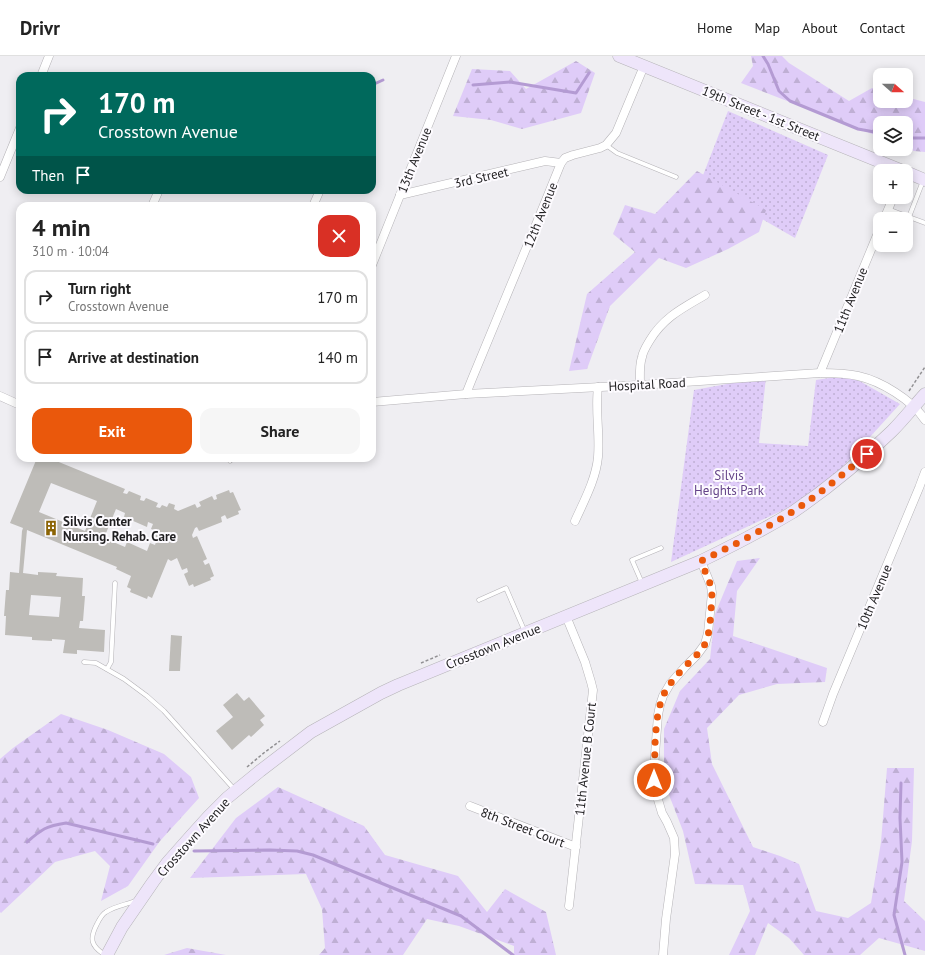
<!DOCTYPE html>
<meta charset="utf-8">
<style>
:root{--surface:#fff;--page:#f6f6f6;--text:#222;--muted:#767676;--line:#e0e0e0;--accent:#ea580c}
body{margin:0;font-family:"PT Sans",sans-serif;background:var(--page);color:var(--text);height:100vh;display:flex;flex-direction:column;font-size:15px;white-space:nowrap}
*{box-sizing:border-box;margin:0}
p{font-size:13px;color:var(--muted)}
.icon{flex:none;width:22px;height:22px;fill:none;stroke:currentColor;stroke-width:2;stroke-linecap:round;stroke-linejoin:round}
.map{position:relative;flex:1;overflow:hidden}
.side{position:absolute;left:16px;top:146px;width:360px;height:260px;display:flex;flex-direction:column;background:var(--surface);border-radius:12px;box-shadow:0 2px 10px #0003}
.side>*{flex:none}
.hud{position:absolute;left:16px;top:16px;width:360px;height:122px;border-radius:12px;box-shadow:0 2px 10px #0003;background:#00695c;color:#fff;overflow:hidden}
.needle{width:26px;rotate:111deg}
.buttons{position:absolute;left:873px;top:12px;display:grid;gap:8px}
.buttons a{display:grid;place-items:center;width:40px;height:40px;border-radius:8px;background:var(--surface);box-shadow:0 2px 10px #0003;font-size:20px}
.pin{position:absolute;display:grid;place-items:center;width:34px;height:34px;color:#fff;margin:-17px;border:2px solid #fff;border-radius:50%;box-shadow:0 1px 4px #0007}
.me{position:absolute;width:44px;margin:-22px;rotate:0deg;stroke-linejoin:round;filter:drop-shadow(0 0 3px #0008)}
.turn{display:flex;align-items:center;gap:14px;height:84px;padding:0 16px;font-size:18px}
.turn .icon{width:52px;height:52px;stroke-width:2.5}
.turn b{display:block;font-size:28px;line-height:34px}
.then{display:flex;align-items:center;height:38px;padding:0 16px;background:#0003;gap:8px;font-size:15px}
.round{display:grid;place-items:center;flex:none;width:42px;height:42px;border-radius:12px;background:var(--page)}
.overview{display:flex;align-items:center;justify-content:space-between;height:68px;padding:0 16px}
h1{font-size:24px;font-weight:800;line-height:30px}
.action{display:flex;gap:8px;margin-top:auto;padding:8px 16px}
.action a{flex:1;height:46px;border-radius:12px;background:var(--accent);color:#fff;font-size:16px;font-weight:800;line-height:46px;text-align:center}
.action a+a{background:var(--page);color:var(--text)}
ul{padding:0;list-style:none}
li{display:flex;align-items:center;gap:12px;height:54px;margin:0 8px 6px;padding:0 8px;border:2px solid var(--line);border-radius:12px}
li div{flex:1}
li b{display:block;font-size:15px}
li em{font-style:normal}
header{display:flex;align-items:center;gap:24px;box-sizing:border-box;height:56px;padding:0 20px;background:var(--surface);border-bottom:1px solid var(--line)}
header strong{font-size:19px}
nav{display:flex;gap:22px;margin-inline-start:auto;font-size:14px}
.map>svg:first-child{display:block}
.green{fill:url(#green-dots)}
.forest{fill:url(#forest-firs)}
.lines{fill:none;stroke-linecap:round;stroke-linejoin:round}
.stream{stroke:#b49bd3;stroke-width:3}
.building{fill:#bebcb8;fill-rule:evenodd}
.lane-casing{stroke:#b5b3b7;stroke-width:5}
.street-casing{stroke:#b5b3b7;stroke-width:9}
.secondary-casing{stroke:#b5b3b7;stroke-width:13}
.path{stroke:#919093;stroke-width:1.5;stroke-dasharray:3 2;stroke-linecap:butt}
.lane{stroke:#fff;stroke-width:4}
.street{stroke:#fff;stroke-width:8}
.secondary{stroke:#eee5fa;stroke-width:12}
.route{stroke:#ea580c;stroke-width:7;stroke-dasharray:0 12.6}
.labels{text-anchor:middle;stroke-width:4;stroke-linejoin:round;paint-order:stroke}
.street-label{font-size:13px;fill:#1f1e20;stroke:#fdfbff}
.park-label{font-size:13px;fill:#654489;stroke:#fdfbff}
.poi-label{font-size:13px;font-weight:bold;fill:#1f1e20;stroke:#fdfbff;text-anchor:start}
</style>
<header>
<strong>Drivr</strong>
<nav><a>Home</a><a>Map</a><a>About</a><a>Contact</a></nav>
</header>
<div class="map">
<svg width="925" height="899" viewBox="0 0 925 899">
<defs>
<pattern id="green-dots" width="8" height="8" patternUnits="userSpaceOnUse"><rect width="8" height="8" fill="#dfccf8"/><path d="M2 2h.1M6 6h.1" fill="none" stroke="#bfafd4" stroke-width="1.8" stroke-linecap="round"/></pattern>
<pattern id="forest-firs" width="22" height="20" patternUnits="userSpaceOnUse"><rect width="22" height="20" fill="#dfccf8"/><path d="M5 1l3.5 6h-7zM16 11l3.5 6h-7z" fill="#bfafd4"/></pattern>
</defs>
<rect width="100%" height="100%" fill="#efeef2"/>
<g class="green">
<path d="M728,55L828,99L795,182L700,127Z"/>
<path d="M849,319L900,348L818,438L671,506L694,334L766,321L759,387L808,390L816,324Z"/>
</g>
<g class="forest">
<path d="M751,0H782L789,7L849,45L872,32L880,34V45H906V41L925,46V96L914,95L906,92V67H880V81L741,27L753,10Z"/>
<path d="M576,5L595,17L581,57L522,73L491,64L453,60L472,13L510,15L526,33Z"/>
<path d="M697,115L766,154L759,176L728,193L686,212L659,202L610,250L587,313L569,315L587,238L635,196L613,178L625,149L655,158Z"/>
<path d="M760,502L737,535L733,580L827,612L825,626L777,628L739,639L707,672L712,708L753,791L780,800L799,808L816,855L848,862L871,847L881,786L887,712H914L912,785L904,845L925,865V895L879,882L860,899H804L789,882L768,867L755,899H729L750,855L743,829L695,828L683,775L664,726V673L680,635L710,603L715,558L737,505Z"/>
<path d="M61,658L108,674L164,698L191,721L199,742L160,785L128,830L101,845L110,810L95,795L55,806L1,857L0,856V703L13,692Z"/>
<path d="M278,731L364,770L385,799L458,820L487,856L505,833L546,856L556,899H514V890L459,870L427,863L403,899H319L325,892L322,853L306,818L190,822L236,762Z"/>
<path d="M187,892L226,899H164Z"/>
</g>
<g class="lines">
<g class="stream">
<path d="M763,0L768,8L779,35L790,45L858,73L880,77"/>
<path d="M372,29L383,24"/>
<path d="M473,29L510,26L576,37L589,17"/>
<path d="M906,81L912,82H925"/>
<path d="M901,727L900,762L902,806L894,859L905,899"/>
<path d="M27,786C42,773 46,770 66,767L153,788"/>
<path d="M194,795L270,794L297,795L313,799L461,860L513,899"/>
</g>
</g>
<g class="building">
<path d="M37,402H49L125,433L123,437L127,438L129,435L141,440L140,444L144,445L146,442L158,447L156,451L160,452L162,449L167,451L169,447L175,449L174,453L178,455L195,448L197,452L201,450L199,446L212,440L214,444L217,443L216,439L229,434L230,437L233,436L241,454L238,455L239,458L227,463L225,459L221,461L222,466L199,475L197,471L195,472L192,479L193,482L197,480L207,503L203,505L205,509L209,507L214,520L210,522L211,524L194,531L193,528L189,530L184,518L188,516L187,512L182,514L177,502L171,505L168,503L152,542L148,540L147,543L130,536L131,533L127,531L131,520L116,513L117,511L27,474L23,517L38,519V516L57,517L56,520L83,522L82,540H85L83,565H80L79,572L105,574L104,596L77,594V598L63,597L65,584L52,583V585L32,584V581L5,579L6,560H4L6,534H9L10,516L19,517L22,475L23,472L10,467ZM51,427L97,445L85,475L39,456ZM116,453L125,457L124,461L147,471L148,466L153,468L151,473L156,475L152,484L156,486L155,489L150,487L147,495L127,486L125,491L104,482ZM31,539L61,541L59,561L29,559Z"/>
<path d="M171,579L182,580L180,615H169Z"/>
<path d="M237,637L244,645L249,641L265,660L260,664L264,669L251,681L249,679L232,694L216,675L233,661L223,649Z"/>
</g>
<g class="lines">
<g class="lane-casing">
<g id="lane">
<path d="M606,89L617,97L676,121"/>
<path d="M888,153L909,161L923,125"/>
<path d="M909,161L925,167"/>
<path d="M229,402L230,405"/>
<path d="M642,527L632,504L661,492"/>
<path d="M479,544L506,532L525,576"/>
<path d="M84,606L96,607L124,623L147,640L164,655L234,733"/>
<path d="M107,613L111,606L115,527"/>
<path d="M105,899C91,890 89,883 97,868C99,864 102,858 106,856C115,850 125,849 135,845"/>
</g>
</g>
<g class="street-casing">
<g id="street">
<path d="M41,20L49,0"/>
<path d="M0,121L20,72"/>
<path d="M400,139L545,105L561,107"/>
<path d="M152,150L159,134"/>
<path d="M313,150L320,134"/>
<path d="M884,163L893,142"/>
<path d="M372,209L456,0"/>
<path d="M820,317L880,172"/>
<path d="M640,329C640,319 639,310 642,301C643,295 647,289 650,284C664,261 683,252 705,239"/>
<path d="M466,338L472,323L535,171L561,107L565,102L573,99L600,92L606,89L616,77L644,10"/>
<path d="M0,340L20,349"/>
<path d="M372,346L466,338L640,329L820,317C833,317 845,317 858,320C881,325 912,344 925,364"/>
<path d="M575,465C584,445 596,423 598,401C600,378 595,354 598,331"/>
<path d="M566,560L585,606L591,626L593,634L569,850"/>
<path d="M823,666L833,638L919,432L925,416"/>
<path d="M470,750L576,791"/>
<path d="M663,899L666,863L675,798L674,782L667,766L662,757L656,737L654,712L658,659L660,649L663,640L670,628L685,611L697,599L705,588L708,577L712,537L711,530L701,505"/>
</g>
</g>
<g class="secondary-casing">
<g id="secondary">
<path d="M619,0L903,115"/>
<path d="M906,116L925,124"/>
<path d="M107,899L122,871L153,826L167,807L190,781L208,761L227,742L260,715L311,676L381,637L398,629L701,505C732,490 763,474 793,456C827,433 863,403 892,375C904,363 914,350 925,338"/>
</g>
</g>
<g class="path">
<path d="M909,335L925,311"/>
<path d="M421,607L440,599"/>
<path d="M247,711L265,696L280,685"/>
</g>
<use href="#lane" class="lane"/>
<use href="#street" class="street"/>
<use href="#secondary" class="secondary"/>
</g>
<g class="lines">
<path class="route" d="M654,724C654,712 655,700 655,688C656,672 657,655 663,640C668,629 676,620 685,611C692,603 700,597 705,588C711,576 711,551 712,537L711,530L701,505C732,490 763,474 792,456C819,439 843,418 867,398"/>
</g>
<defs>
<g id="building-bare" transform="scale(1.2)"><path d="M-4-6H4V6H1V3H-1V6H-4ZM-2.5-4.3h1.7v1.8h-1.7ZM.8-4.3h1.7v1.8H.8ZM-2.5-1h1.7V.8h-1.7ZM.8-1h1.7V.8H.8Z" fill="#8b6405" stroke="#fdfbff" stroke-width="2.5" paint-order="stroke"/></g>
</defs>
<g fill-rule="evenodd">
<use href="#building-bare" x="51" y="472"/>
</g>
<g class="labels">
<g class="street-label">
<text transform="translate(761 57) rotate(22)" y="5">19th Street - 1st Street</text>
<text transform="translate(414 104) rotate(-68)" y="5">13th Avenue</text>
<text transform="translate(481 121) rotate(-13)" y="5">3rd Street</text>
<text transform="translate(540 159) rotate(-68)" y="5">12th Avenue</text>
<text transform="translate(850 244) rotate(-68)" y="5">11th Avenue</text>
<text transform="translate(647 328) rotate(-3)" y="5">Hospital Road</text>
<text transform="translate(874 541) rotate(-67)" y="5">10th Avenue</text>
<text transform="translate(493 590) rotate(-22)" y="5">Crosstown Avenue</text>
<text transform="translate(585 703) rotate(-84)" y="5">11th Avenue B Court</text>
<text transform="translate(523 771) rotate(21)" y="5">8th Street Court</text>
<text transform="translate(193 781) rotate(-48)" y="5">Crosstown Avenue</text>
</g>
<g class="park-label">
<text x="729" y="424">Silvis<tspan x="729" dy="15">Heights Park</tspan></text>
</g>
<g class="poi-label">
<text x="63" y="470">Silvis Center<tspan x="63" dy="15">Nursing. Rehab. Care</tspan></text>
</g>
</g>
</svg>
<div class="buttons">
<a><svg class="needle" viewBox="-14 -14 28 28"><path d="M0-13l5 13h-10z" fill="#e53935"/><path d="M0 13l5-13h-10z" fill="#767676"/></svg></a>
<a><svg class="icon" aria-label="layers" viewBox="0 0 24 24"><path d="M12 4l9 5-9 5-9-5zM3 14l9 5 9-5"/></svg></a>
<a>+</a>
<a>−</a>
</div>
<div class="pin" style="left:867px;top:398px;background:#d93025"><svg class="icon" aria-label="arrive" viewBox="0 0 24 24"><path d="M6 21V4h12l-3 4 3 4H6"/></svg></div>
<svg class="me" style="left:654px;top:724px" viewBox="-20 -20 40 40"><circle r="17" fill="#ea580c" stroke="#fff" stroke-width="3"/><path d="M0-11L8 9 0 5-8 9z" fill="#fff"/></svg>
<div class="hud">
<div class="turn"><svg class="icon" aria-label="right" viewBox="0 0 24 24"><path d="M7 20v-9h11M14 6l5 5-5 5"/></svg><div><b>170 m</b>Crosstown Avenue</div></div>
<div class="then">Then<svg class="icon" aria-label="arrive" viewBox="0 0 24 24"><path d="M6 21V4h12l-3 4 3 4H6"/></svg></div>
</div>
<section class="side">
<div class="overview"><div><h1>4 min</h1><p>310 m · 10:04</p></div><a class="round" style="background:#d93025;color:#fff"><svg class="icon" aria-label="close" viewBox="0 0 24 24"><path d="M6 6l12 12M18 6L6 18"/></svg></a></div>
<ul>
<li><svg class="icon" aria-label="right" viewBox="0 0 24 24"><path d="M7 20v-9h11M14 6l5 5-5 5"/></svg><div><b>Turn right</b><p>Crosstown Avenue</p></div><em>170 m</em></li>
<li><svg class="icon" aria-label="arrive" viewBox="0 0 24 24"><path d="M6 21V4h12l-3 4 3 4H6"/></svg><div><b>Arrive at destination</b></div><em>140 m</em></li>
</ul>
<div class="action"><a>Exit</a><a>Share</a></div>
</section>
</div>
